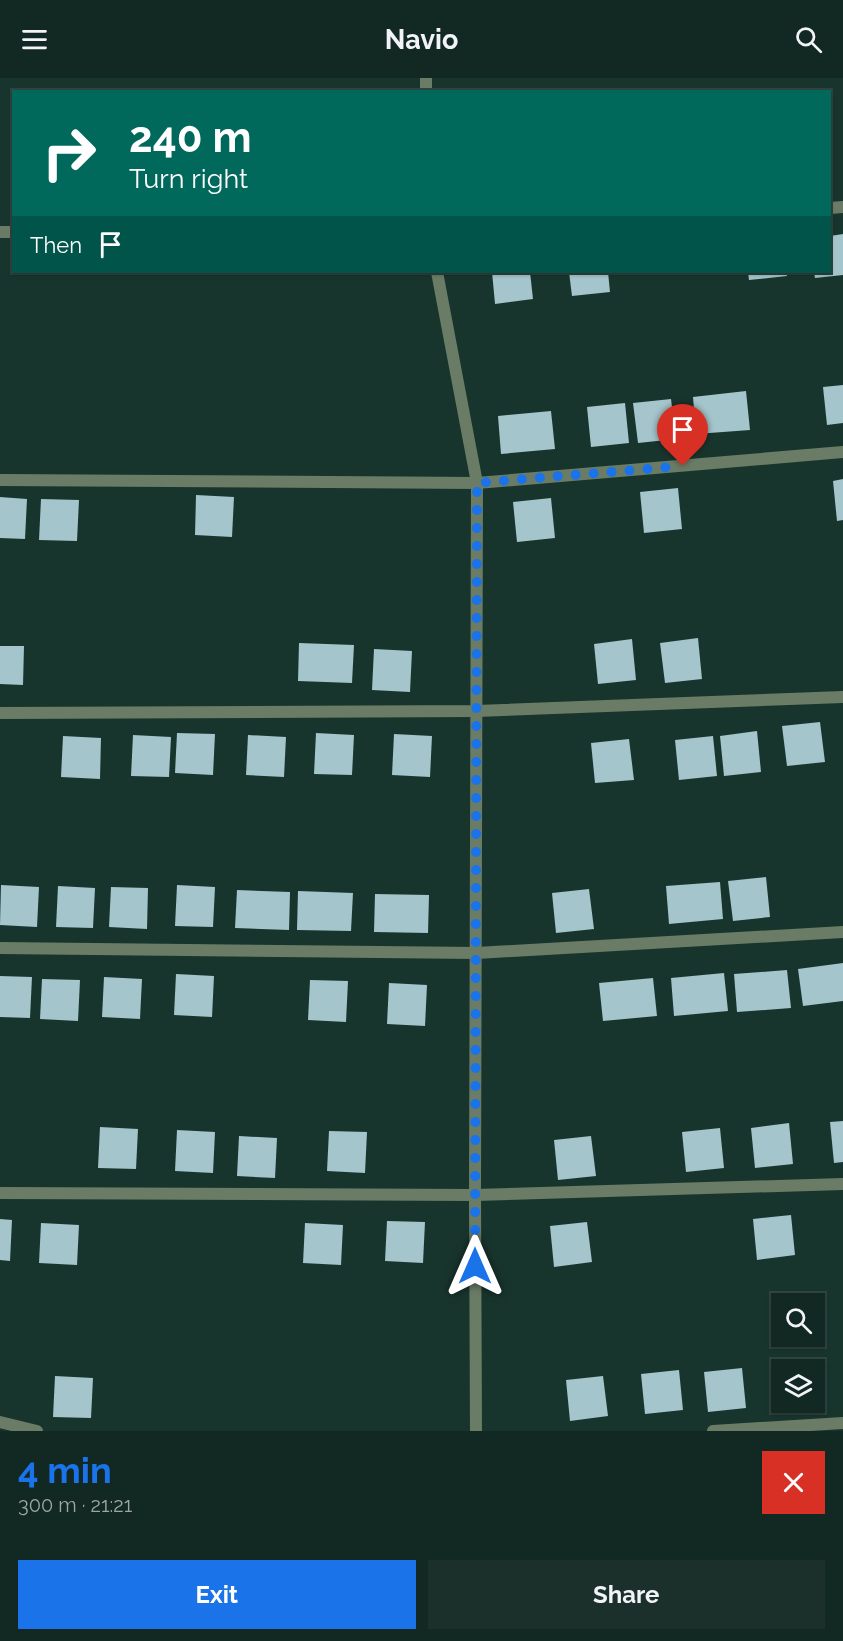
<!DOCTYPE html>
<meta charset="utf-8">
<style>
:root{--surface:#122822;--page:#1b302a;--text:#f1f3f6;--muted:#9ca6a5;--line:#314440;--accent:#1a73e8}
body{margin:0;font-family:Raleway,sans-serif;background:var(--page);color:var(--text);height:100vh;display:flex;flex-direction:column;font-size:22px;white-space:nowrap}
*{box-sizing:border-box;margin:0}
p{font-size:20px;color:var(--muted)}
.icon{flex:none;width:33px;height:33px;fill:none;stroke:currentColor;stroke-width:2;stroke-linecap:round;stroke-linejoin:round}
.map{position:relative;height:1353px;overflow:hidden}
.side{display:flex;flex-direction:column;background:var(--surface);flex:1}
.side>*{flex:none}
.top-card{position:absolute;left:12px;top:12px;width:819px;height:183px;border-radius:0px;box-shadow:0 2px 4px #0004,0 0 0 2px var(--line);background:#00695c;color:#fff;overflow:hidden}
.buttons{position:absolute;left:771px;top:1215px;display:grid;gap:12px}
.buttons a{display:grid;place-items:center;width:54px;height:54px;border-radius:0px;background:var(--surface);box-shadow:0 2px 4px #0004,0 0 0 2px var(--line);font-size:30px}
.pin{position:absolute;display:grid;place-items:center;width:51px;height:51px;color:#fff;margin:-62px -26px;border-radius:50% 50% 50% 0;rotate:-45deg;box-shadow:0 0 6px #0007}
.pin .icon{rotate:45deg}
.me{position:absolute;width:66px;margin:-33px;rotate:0deg;stroke-linejoin:round;filter:drop-shadow(0 0 4px #0008)}
.turn{display:flex;align-items:center;gap:21px;height:126px;padding:0 18px;font-size:27px}
.turn .icon{width:78px;height:78px;stroke-width:2.5}
.turn b{display:block;font-size:42px;line-height:51px}
.then{display:flex;align-items:center;height:57px;padding:0 18px;background:#0003;gap:12px;font-size:22px}
.round{display:grid;place-items:center;flex:none;width:63px;height:63px;border-radius:0px;background:var(--page)}
.head{display:flex;align-items:center;justify-content:space-between;height:102px;padding:0 18px}
h1{font-size:36px;font-weight:700;line-height:45px;color:var(--accent)}
.button{display:flex;gap:12px;margin-top:auto;padding:12px 18px}
.button a{flex:1;height:69px;border-radius:0px;background:var(--accent);color:#fff;font-size:24px;font-weight:700;line-height:69px;text-align:center}
.button a+a{background:var(--page);color:var(--text)}
header{display:flex;justify-content:space-between;align-items:center;height:78px;padding:0 18px;background:var(--surface);font-size:27px;font-weight:700}
.map>svg:first-child{display:block}
.building{fill:#a3c5cb}
.lines{fill:none;stroke-linecap:round;stroke-linejoin:round}
.minor{stroke:#6a7c66;stroke-width:12}
.route{stroke:#1a73e8;stroke-width:10;stroke-dasharray:0 18}
</style>
<header><svg class="icon" aria-label="menu" viewBox="0 0 24 24"><path d="M4 6h16M4 12h16M4 18h16"/></svg>Navio<svg class="icon" aria-label="search" viewBox="0 0 24 24"><circle cx="10" cy="10" r="6"/><path d="M15 15l6 6"/></svg></header>
<div class="map">
<svg width="843" height="1353" viewBox="0 0 843 1353">
<rect width="100%" height="100%" fill="#18352d"/>
<g class="building">
<path d="M843,156V197L815,200L814,194H830V158Z"/>
<path d="M492,194H530L533,221L495,226Z"/>
<path d="M569,194H608L610,214L572,218Z"/>
<path d="M748,194H786L787,198L749,202Z"/>
<path d="M843,307V345L827,347L823,309Z"/>
<path d="M746,313L750,352L696,356L693,319Z"/>
<path d="M671,321L676,361L638,365L633,325Z"/>
<path d="M625,325L629,365L591,369L587,329Z"/>
<path d="M551,333L555,371L501,376L498,338Z"/>
<path d="M843,401V442L837,443L833,403Z"/>
<path d="M678,410L682,451L644,455L640,414Z"/>
<path d="M196,417L234,419L232,459L195,457Z"/>
<path d="M0,419L27,421L25,461L0,460Z"/>
<path d="M551,420L555,460L517,464L513,424Z"/>
<path d="M41,421L79,422L77,463L39,462Z"/>
<path d="M698,560L702,601L665,605L660,565Z"/>
<path d="M632,561L636,602L598,606L594,566Z"/>
<path d="M299,565L354,567L352,605L298,603Z"/>
<path d="M0,568H24L23,607L0,606Z"/>
<path d="M374,571L412,573L410,614L372,612Z"/>
<path d="M820,644L825,684L787,688L782,648Z"/>
<path d="M757,653L761,694L724,698L720,658Z"/>
<path d="M177,655L215,656L213,697L175,695Z"/>
<path d="M316,655L354,657L352,697L314,696Z"/>
<path d="M394,656L432,658L430,699L392,697Z"/>
<path d="M133,657L171,659L169,699L131,698Z"/>
<path d="M248,657L286,659L284,699L246,697Z"/>
<path d="M63,658L101,660L100,701L61,699Z"/>
<path d="M713,658L717,698L679,702L675,662Z"/>
<path d="M629,661L634,702L595,705L591,665Z"/>
<path d="M766,799L770,839L733,843L728,803Z"/>
<path d="M720,804L723,841L669,846L666,808Z"/>
<path d="M1,807L39,809L37,849L0,847Z"/>
<path d="M177,807L215,809L213,849L175,848Z"/>
<path d="M58,808L95,810L93,850L56,849Z"/>
<path d="M111,809L148,810L147,851L109,849Z"/>
<path d="M589,811L594,851L556,855L552,815Z"/>
<path d="M237,812L290,814L289,852L235,850Z"/>
<path d="M298,813L353,815L351,853L297,852Z"/>
<path d="M375,816L429,817L428,855L374,854Z"/>
<path d="M843,885V923L803,928L798,891Z"/>
<path d="M787,892L791,930L737,934L734,896Z"/>
<path d="M724,895L728,933L674,938L671,900Z"/>
<path d="M176,896L214,898L212,939L174,937Z"/>
<path d="M0,898L32,899L30,940L0,939Z"/>
<path d="M104,899L142,901L140,941L102,939Z"/>
<path d="M653,900L657,938L603,943L599,905Z"/>
<path d="M42,901L80,902L78,943L40,941Z"/>
<path d="M310,902L348,903L346,944L308,942Z"/>
<path d="M389,905L427,907L425,948L387,946Z"/>
<path d="M843,1043V1084L834,1085L830,1044Z"/>
<path d="M789,1045L793,1086L755,1090L751,1050Z"/>
<path d="M100,1049L138,1051L136,1091L98,1090Z"/>
<path d="M720,1050L724,1090L686,1094L682,1054Z"/>
<path d="M177,1052L215,1054L213,1095L175,1093Z"/>
<path d="M329,1053L367,1054L365,1095L327,1093Z"/>
<path d="M239,1058L277,1060L275,1100L237,1098Z"/>
<path d="M591,1058L596,1098L558,1102L554,1062Z"/>
<path d="M791,1137L795,1177L757,1182L753,1141Z"/>
<path d="M0,1141L12,1142L10,1183L0,1182Z"/>
<path d="M387,1143L425,1144L423,1185L385,1183Z"/>
<path d="M587,1144L592,1184L554,1189L550,1148Z"/>
<path d="M41,1145L79,1147L77,1187L39,1185Z"/>
<path d="M305,1145L343,1147L341,1187L303,1185Z"/>
<path d="M742,1290L746,1330L708,1334L704,1294Z"/>
<path d="M679,1292L683,1332L645,1336L641,1296Z"/>
<path d="M55,1298L93,1300L91,1340L53,1339Z"/>
<path d="M603,1298L608,1338L570,1343L566,1302Z"/>
</g>
<g class="lines">
<g class="minor">
<path d="M426,0V14"/>
<path d="M830,130L843,129"/>
<path d="M0,154H14"/>
<path d="M437,194L477,405L475,1117L476,1353"/>
<path d="M0,402L477,405L843,374"/>
<path d="M0,635L477,633L843,619"/>
<path d="M0,870L477,875L843,854"/>
<path d="M0,1115L475,1117L843,1106"/>
<path d="M0,1344L37,1353"/>
<path d="M713,1353L843,1345"/>
</g>
</g>
<g class="lines">
<path class="route" d="M475,1188L477,405L683,388"/>
</g>
</svg>
<div class="buttons">
<a><svg class="icon" aria-label="search" viewBox="0 0 24 24"><circle cx="10" cy="10" r="6"/><path d="M15 15l6 6"/></svg></a>
<a><svg class="icon" aria-label="layers" viewBox="0 0 24 24"><path d="M12 4l9 5-9 5-9-5zM3 14l9 5 9-5"/></svg></a>
</div>
<div class="pin" style="left:683px;top:388px;background:#d93025"><svg class="icon" aria-label="arrive" viewBox="0 0 24 24"><path d="M6 21V4h12l-3 4 3 4H6"/></svg></div>
<svg class="me" style="left:475px;top:1188px" viewBox="-20 -20 40 40"><path d="M0-17L14 15 0 8-14 15z" fill="#1a73e8" stroke="#fff" stroke-width="4"/></svg>
<div class="top-card">
<div class="turn"><svg class="icon" aria-label="right" viewBox="0 0 24 24"><path d="M7 20v-9h11M14 6l5 5-5 5"/></svg><div><b>240 m</b>Turn right</div></div>
<div class="then">Then<svg class="icon" aria-label="arrive" viewBox="0 0 24 24"><path d="M6 21V4h12l-3 4 3 4H6"/></svg></div>
</div>
</div>
<section class="side">
<div class="head"><div><h1>4 min</h1><p>300 m · 21:21</p></div><a class="round" style="background:#d93025;color:#fff"><svg class="icon" aria-label="close" viewBox="0 0 24 24"><path d="M6 6l12 12M18 6L6 18"/></svg></a></div>
<div class="button"><a>Exit</a><a>Share</a></div>
</section>
